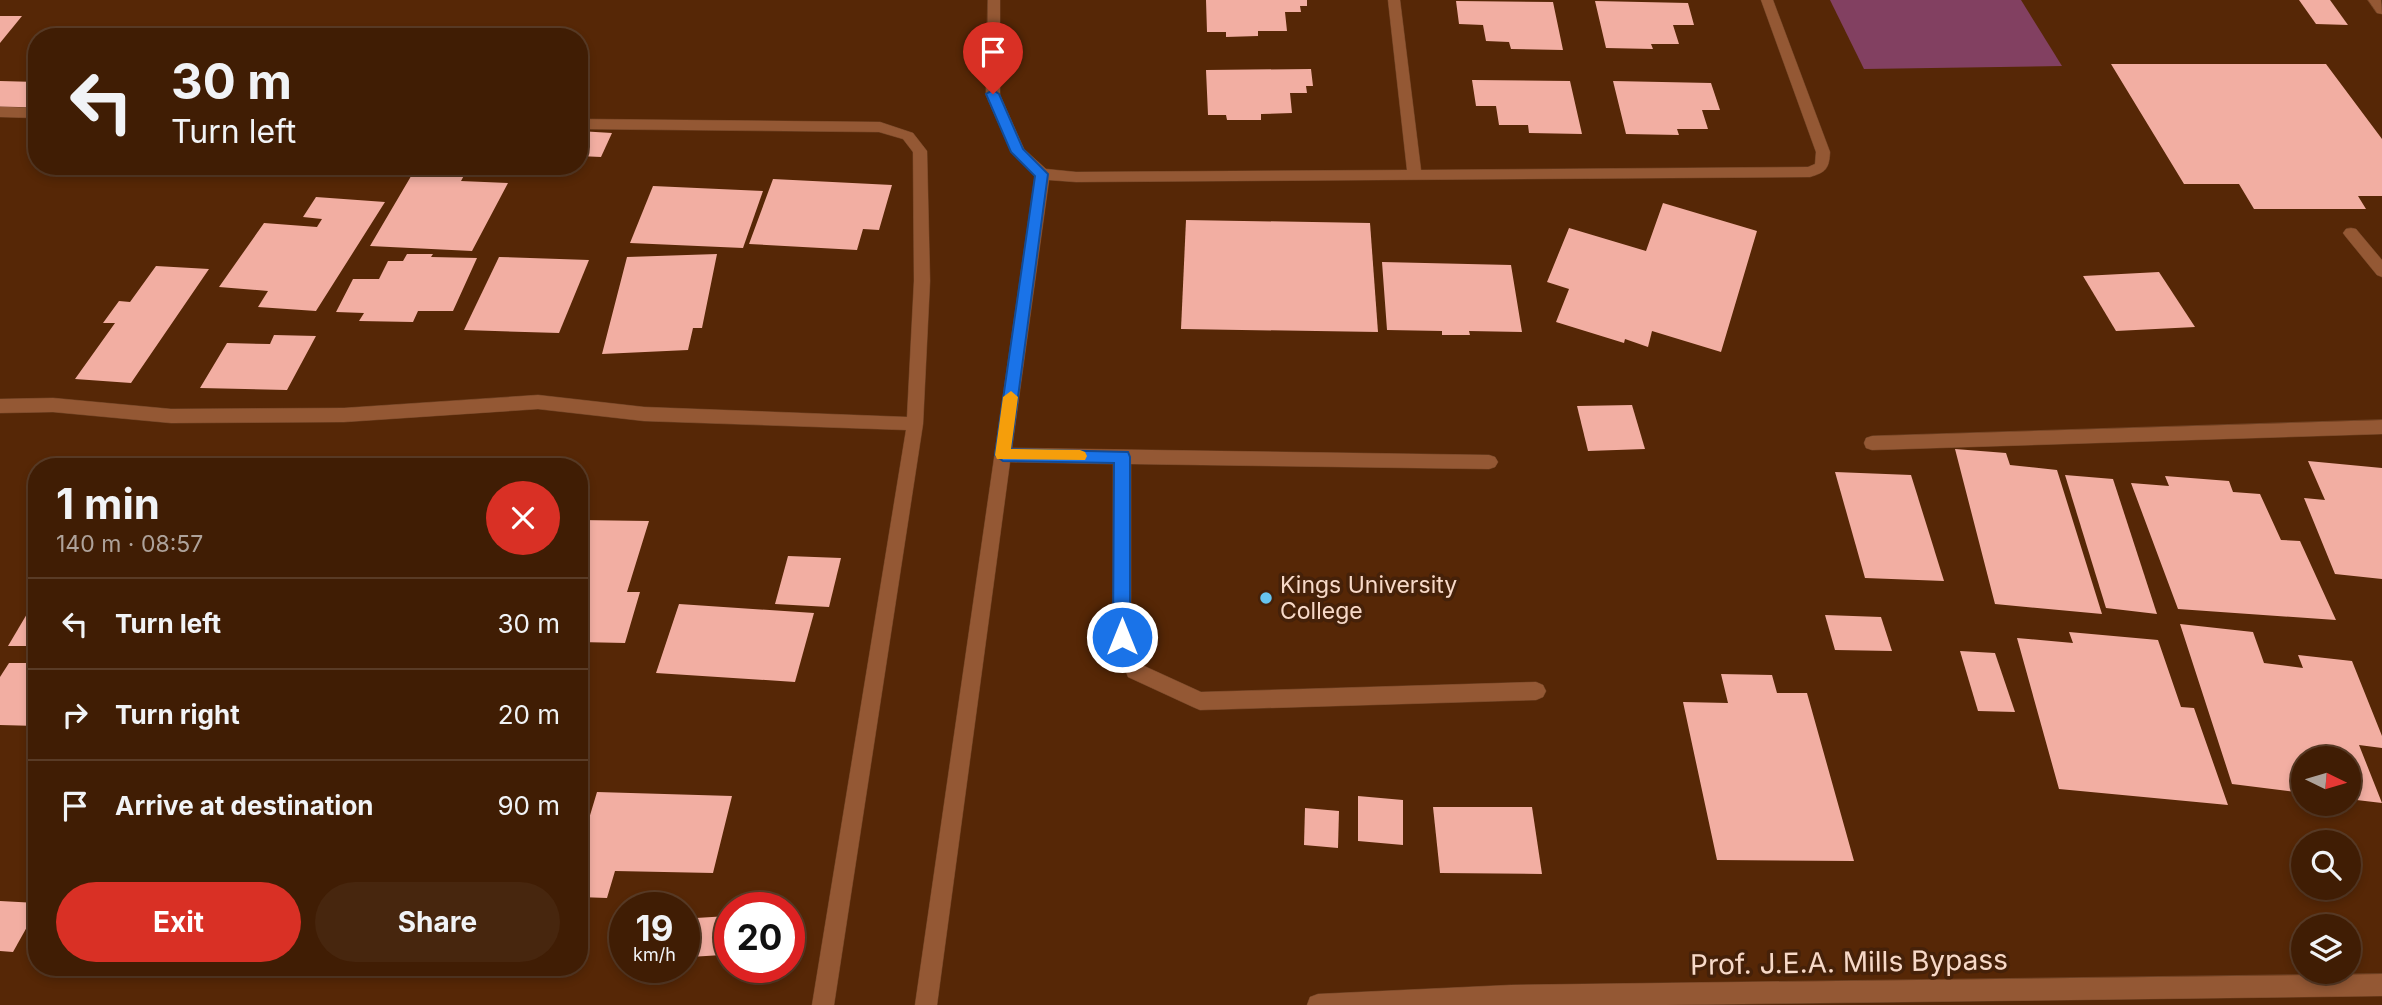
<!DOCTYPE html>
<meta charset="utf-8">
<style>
:root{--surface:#401d04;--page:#47260e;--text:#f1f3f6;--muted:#aea29a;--line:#593b26;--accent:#d93025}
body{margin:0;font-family:Inter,sans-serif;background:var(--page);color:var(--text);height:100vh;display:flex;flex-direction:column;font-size:26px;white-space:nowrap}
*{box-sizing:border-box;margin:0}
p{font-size:23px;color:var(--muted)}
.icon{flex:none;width:38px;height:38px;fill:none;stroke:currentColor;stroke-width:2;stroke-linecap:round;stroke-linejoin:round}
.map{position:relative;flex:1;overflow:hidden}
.drawer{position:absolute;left:28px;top:458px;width:560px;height:518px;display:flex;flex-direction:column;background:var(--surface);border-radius:28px;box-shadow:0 4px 10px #0003,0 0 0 2px var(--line)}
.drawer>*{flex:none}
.guide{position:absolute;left:28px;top:28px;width:560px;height:147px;border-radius:28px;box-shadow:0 4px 10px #0003,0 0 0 2px var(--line);background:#401d04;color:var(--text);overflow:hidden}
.needle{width:46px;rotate:95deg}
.controls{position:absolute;left:2291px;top:746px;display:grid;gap:14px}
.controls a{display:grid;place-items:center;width:70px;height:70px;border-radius:50%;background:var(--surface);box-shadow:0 4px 10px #0003,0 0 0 2px var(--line);font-size:35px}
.speed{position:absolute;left:609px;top:892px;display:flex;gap:14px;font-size:35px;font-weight:700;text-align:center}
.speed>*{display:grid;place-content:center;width:91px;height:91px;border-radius:50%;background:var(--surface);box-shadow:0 4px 10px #0003,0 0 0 2px var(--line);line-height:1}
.speed small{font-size:18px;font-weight:400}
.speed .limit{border:10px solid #d22;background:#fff;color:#111}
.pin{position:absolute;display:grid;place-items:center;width:60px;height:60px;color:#fff;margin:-72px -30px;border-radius:50% 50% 50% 0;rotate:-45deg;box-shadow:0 0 7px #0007}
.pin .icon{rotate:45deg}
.me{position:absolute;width:77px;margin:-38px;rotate:0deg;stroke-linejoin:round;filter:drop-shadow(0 0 5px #0008)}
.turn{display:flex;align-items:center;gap:24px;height:147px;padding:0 28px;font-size:32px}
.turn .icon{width:91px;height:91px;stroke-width:2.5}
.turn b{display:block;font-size:49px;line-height:60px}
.round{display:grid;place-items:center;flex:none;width:74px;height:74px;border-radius:37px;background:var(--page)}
.head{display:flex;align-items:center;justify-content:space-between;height:119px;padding:0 28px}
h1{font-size:42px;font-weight:700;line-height:52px}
.button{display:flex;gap:14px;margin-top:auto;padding:14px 28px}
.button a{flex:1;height:80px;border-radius:42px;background:var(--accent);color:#fff;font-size:28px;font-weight:700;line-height:80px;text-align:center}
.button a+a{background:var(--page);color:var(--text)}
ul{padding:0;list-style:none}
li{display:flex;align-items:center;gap:21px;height:91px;padding:0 28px;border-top:2px solid var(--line)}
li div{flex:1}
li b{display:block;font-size:26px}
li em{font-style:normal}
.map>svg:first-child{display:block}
.green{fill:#824061}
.building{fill:#f2aea2}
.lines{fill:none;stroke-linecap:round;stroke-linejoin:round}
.minor-casing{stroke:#704325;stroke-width:1}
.minor{fill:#945834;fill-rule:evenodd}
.route{fill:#1a73e8;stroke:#114b97;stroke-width:2}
.slow{fill:#f59e0b}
.poi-dot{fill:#67c4ef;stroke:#452109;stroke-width:2.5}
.labels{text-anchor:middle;stroke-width:7;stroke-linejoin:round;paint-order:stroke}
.poi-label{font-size:23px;fill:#f7d9c8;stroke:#452109;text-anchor:start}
.near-street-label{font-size:28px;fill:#f7d9c8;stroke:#452109}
</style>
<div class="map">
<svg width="2382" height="1005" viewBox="0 0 2382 1005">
<rect width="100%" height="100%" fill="#562706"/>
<path class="green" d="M1830,0H2021L2062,66L1864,69Z"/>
<g class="building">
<path d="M1206,0H1307V6H1300L1301,12H1285L1287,31H1258V36L1226,37V32H1207Z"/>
<path d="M2299,0H2330L2348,25L2316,24Z"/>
<path d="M1456,1L1553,2L1563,50L1511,49L1509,42L1486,41L1483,25L1459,24Z"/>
<path d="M1595,1L1688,3L1694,25H1673L1679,44H1651L1653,49L1606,48Z"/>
<path d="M0,16H22L0,43Z"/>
<path d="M2111,64H2326L2382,139V196H2358L2366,209H2254L2239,184H2184Z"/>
<path d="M1311,69L1313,86H1306L1307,93H1290L1292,113L1261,114V120H1227L1226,115H1208L1206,70Z"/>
<path d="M1472,80L1570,81L1582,134L1529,133L1528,125H1499L1496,106H1476Z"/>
<path d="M0,81L37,82V110L0,109Z"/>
<path d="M1613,81L1711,83L1720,110H1702L1708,129H1677L1679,135L1626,134Z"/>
<path d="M579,131L612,133L601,157L579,156Z"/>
<path d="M417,166L468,168L461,181L508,183L472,251L370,246Z"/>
<path d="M773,179L892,185L879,230L863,229L857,250L749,244Z"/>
<path d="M653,186L763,191L743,248L630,243Z"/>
<path d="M316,197L385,202L316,311L258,307L268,291L219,287L264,223L317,227L322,219L303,217Z"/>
<path d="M1663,203L1757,231L1721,352L1652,331L1648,347L1625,339L1624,343L1556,322L1569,289L1547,282L1569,228L1646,251Z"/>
<path d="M1186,220L1370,223L1378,332L1181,329Z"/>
<path d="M407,254H433L431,257L477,258L453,311H418L413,322L359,321L364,313L336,312L353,279H379L388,261H403Z"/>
<path d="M717,254L702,328H693L688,350L602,354L627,257Z"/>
<path d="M499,257L589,260L559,333L464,330Z"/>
<path d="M1382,262L1511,265L1522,332L1469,331L1470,335H1442V331L1387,330Z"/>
<path d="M156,266L209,269L131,383L75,379L115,323H103L119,301L130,302Z"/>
<path d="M2159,272L2195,327L2116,331L2083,276Z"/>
<path d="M274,335L316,336L287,390L200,388L227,343L270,344Z"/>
<path d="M1632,405L1645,449L1588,451L1577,406Z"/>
<path d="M1955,449L2006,453L2010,465L2057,470L2102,614L1995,604Z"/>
<path d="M2308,461L2382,468V579L2335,574L2304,498L2325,500Z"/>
<path d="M1835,472L1911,475L1944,581L1865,578Z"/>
<path d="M2065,475L2113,479L2157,614L2106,608Z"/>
<path d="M2165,476L2229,481L2233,492L2260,494L2281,540L2300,541L2336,620L2178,609L2131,483L2169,486Z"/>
<path d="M579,520L649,521L627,592H640L625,643L579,642Z"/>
<path d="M788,556L841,558L829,607L775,604Z"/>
<path d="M37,597V646H8Z"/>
<path d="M679,604L814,613L795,682L656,673Z"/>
<path d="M1825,615L1881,617L1892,651L1835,650Z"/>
<path d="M2180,624L2253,632L2264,663L2303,668L2298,655L2352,661L2382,736V748L2359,745L2382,803L2348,799V758H2303V793L2232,784Z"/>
<path d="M2069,632L2158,640L2181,707L2194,708L2228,805L2059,789L2017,638L2073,643Z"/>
<path d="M1960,651L1995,653L2015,712L1978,711Z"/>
<path d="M9,663H37V726L0,725V677Z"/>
<path d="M1721,674L1772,675L1777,693H1807L1854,861L1717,860L1683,702L1728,703Z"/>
<path d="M597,792L732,796L713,873L615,871L607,898L579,897V852Z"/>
<path d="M1358,796L1403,800V845L1358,841Z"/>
<path d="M1433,807H1532L1542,874L1440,873Z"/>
<path d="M1305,808L1339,811L1338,848L1304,845Z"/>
<path d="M0,901L37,903V909L13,952L0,951Z"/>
<path d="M728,916L722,955L690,957L696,918Z"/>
</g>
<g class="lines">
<g class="minor-casing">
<g id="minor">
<path d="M988,0H1000V95L1024,149L1046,169L1076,172L1407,170L1388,0H1400L1421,170L1808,167L1815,164L1816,152L1761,0H1773L1830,152C1829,169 1826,172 1810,177L1076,182L1049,180L1012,448L1489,455L1495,457L1498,462L1495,467L1489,469L1131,464V637L1142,665L1201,692L1536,682L1543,685L1546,691L1543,697L1536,700L1200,710L1193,707L1128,677L1113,637V464L1010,462L937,1005H915L1035,175L1011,152L986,95Z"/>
<path d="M2368,0H2381L2382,14L2377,13Z"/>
<path d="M0,107L37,108V118L0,117Z"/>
<path d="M579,119L880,122L913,133L927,151L930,281L923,424L834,1005H812L906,430L644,421L538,409L344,422L171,423L53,412L0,413V399L53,398L171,409L344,408L538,395L644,407L907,417L914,281L913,152L903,139L879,132L579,129Z"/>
<path d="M2351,228L2356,229L2382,260V277L2377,275L2346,237L2343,233L2346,229Z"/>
<path d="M2382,420V434L1872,450L1866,448L1864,443L1866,438L1872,436Z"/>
<path d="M2382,974V996L1667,1005H1307L1310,997L1318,994L1511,985Z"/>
</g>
</g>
<use href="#minor" class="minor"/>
</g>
<path class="route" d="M993,90L999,94L1023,149L1048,174L1011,449L1128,452L1130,457V637L1128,643L1122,645L1116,643L1113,637L1114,463L1003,461L995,455L1035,176L1011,152L986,94Z"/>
<path class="slow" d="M1011,391L1018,397L1011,449L1080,450L1085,452L1087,456L1085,460L997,459L995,455L1003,397Z"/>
<circle class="poi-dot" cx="1266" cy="598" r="7"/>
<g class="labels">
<g class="poi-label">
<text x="1280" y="593">Kings University<tspan x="1280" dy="26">College</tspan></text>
</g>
<g class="near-street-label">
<text transform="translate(1849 962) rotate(-1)" y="10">Prof. J.E.A. Mills Bypass</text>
</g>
</g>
</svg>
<div class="controls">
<a><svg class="needle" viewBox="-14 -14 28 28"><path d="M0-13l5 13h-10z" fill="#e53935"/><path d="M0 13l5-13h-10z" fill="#aea29a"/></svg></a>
<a><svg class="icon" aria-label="search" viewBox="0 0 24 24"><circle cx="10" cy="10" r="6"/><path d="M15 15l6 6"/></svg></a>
<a><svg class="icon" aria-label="layers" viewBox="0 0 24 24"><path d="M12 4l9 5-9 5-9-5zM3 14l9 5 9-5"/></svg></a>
</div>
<div class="speed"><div>19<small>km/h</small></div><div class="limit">20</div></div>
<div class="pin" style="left:993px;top:94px;background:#d93025"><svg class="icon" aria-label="arrive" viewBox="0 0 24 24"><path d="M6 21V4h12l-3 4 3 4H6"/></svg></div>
<svg class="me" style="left:1122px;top:637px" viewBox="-20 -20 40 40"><circle r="17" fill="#1a73e8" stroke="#fff" stroke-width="3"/><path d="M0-11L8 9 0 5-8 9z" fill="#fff"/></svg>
<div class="guide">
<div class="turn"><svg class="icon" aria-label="left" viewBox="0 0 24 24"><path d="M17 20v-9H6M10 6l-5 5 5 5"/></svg><div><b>30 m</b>Turn left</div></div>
</div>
<section class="drawer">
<div class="head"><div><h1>1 min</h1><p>140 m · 08:57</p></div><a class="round" style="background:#d93025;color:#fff"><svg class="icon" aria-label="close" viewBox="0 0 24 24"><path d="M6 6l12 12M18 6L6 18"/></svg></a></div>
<ul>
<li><svg class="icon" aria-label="left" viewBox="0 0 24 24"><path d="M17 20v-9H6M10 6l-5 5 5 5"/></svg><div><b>Turn left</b></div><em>30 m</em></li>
<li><svg class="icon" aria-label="right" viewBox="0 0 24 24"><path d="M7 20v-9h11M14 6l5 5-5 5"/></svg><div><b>Turn right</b></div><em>20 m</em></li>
<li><svg class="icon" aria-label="arrive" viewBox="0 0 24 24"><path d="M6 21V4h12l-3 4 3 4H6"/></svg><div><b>Arrive at destination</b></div><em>90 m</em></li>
</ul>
<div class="button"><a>Exit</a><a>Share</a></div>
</section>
</div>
